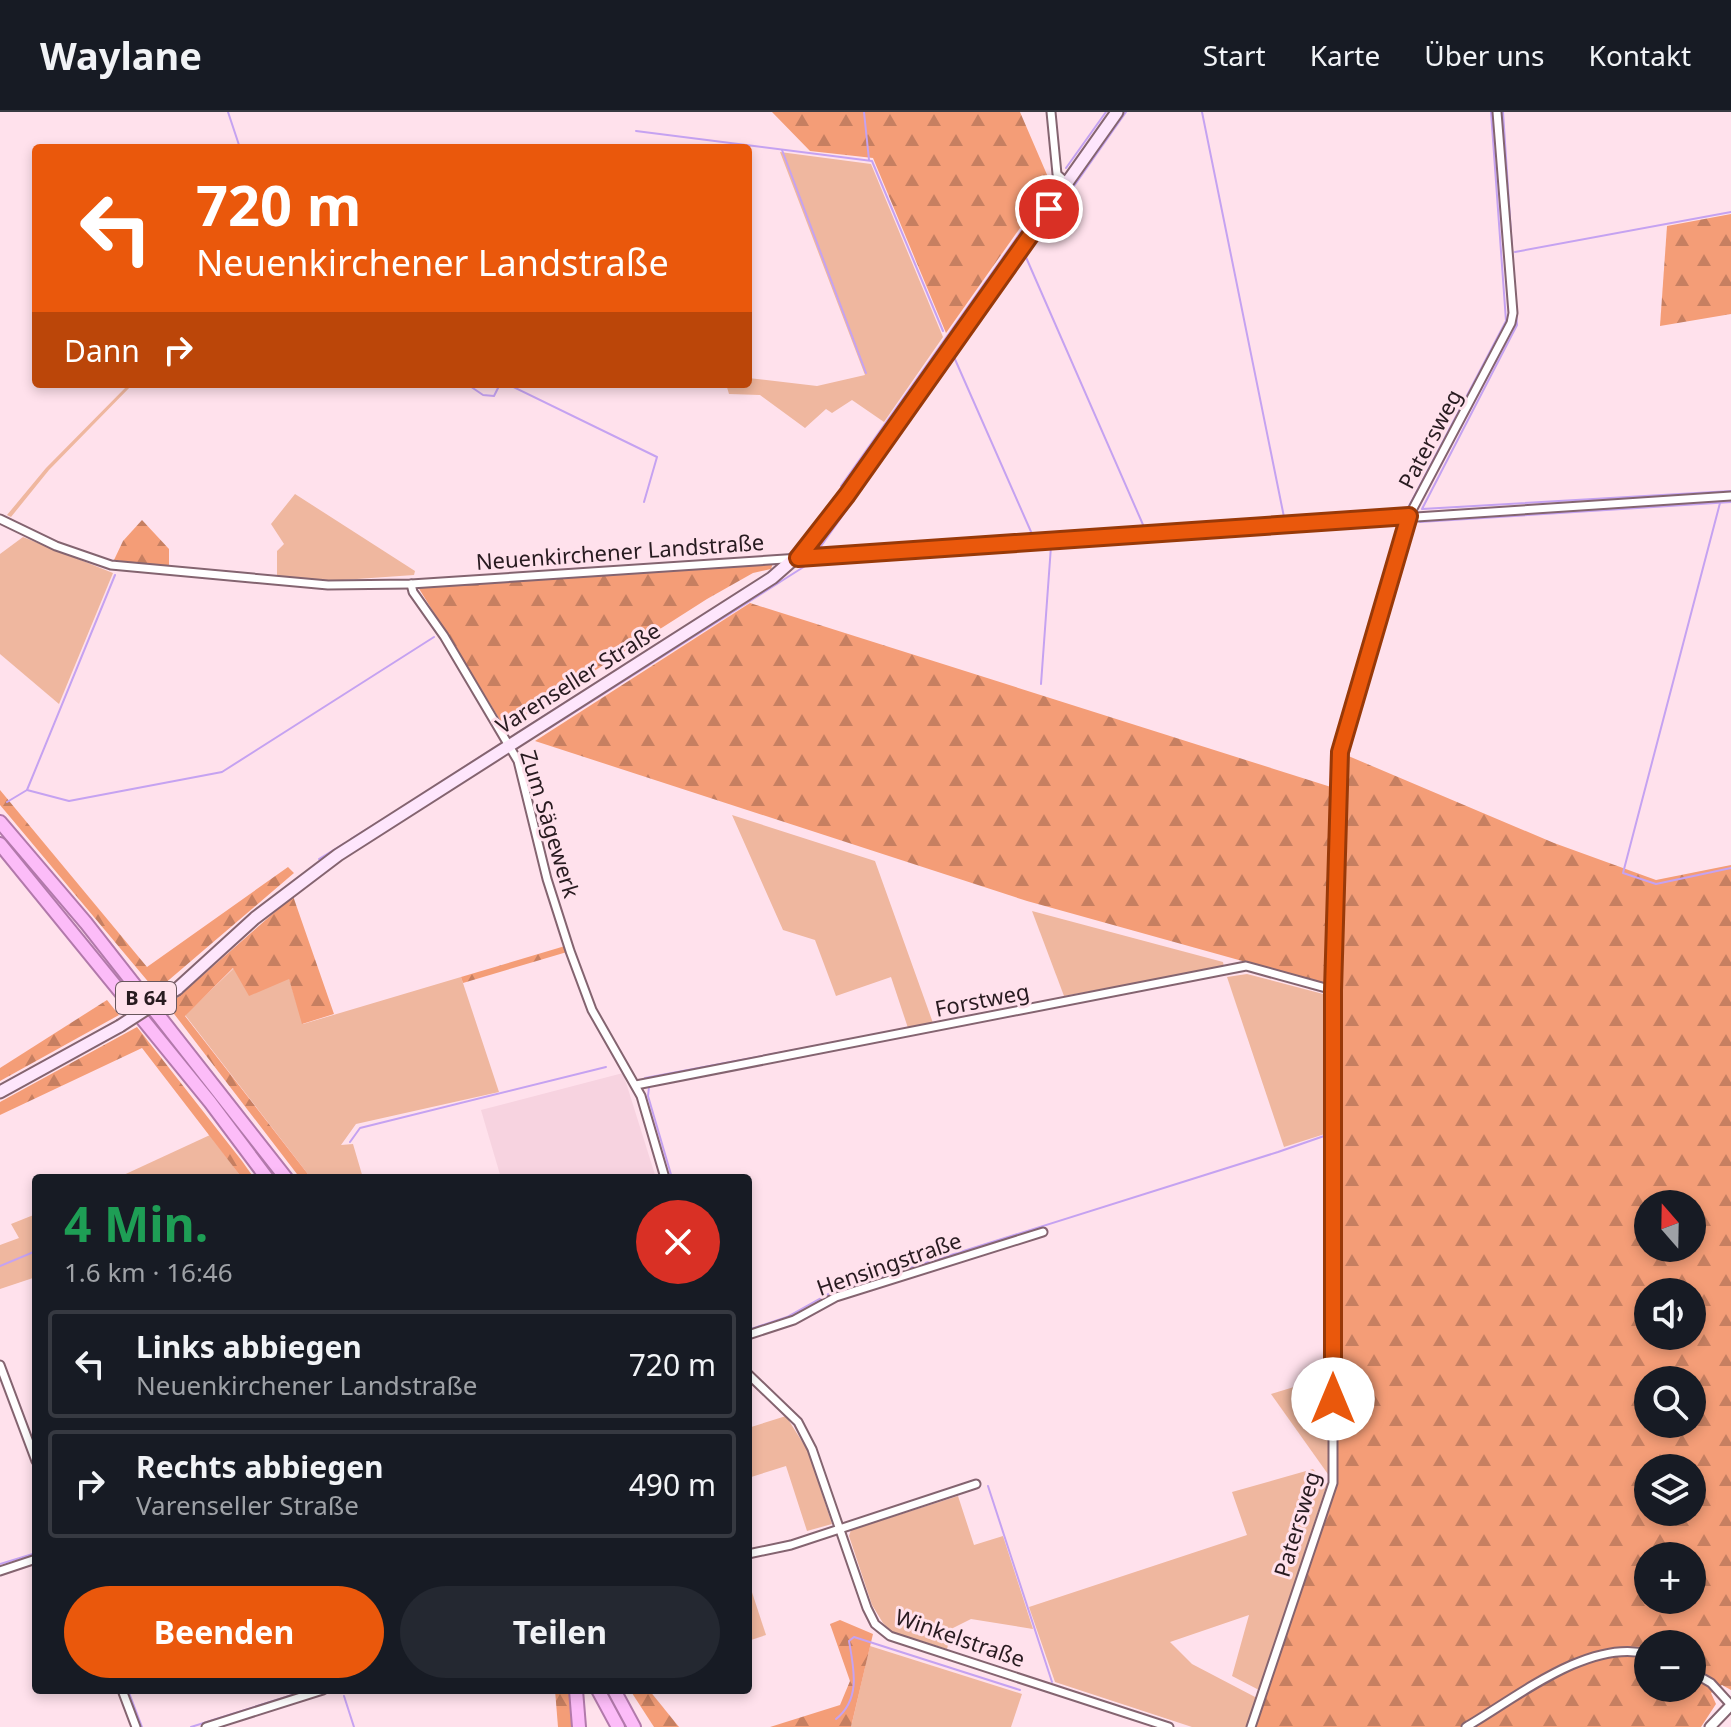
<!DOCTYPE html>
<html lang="de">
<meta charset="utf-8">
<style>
:root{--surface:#171b24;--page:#242831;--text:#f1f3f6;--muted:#9ea1a6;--line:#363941;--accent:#ea580c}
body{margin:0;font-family:"Noto Sans",sans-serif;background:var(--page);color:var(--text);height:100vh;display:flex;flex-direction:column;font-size:30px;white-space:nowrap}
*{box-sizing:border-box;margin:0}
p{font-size:26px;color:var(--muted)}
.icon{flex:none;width:44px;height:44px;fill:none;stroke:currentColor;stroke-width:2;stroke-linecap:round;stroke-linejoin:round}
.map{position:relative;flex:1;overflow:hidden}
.sheet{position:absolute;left:32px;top:1062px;width:720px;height:520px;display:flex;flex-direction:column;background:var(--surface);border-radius:8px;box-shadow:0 4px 12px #0003}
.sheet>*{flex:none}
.guide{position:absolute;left:32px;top:32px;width:720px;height:244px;border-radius:8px;box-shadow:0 4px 12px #0003;background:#ea580c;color:#fff;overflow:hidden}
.needle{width:52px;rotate:340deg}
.buttons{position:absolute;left:1634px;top:1078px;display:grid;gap:16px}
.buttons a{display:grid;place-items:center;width:72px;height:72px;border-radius:50%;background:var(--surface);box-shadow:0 4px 12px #0003;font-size:40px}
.pin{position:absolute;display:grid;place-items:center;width:68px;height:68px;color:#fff;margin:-34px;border:4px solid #fff;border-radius:50%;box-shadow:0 2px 8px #0007}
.me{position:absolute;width:88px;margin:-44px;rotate:0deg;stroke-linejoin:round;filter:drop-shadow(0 0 6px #0008)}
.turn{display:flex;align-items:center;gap:28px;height:168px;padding:0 32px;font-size:36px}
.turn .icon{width:104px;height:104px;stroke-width:2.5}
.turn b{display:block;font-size:56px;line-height:68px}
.then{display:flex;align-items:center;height:76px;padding:0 32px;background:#0003;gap:16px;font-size:30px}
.round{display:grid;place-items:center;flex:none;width:84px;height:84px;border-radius:42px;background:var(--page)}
.overview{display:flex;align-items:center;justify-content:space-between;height:136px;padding:0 32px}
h1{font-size:48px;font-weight:700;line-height:60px;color:#1e9e55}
.primary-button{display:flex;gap:16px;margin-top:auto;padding:16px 32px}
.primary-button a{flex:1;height:92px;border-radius:48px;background:var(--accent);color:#fff;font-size:32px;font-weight:700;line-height:92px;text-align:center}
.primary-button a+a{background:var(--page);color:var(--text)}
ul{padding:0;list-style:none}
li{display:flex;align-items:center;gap:24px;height:108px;margin:0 16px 12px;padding:0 16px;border:4px solid var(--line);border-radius:8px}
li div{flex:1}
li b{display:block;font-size:30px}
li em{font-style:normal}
header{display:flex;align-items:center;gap:48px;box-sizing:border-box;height:112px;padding:0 40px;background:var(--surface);border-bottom:2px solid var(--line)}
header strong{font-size:38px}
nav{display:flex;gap:44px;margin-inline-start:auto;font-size:28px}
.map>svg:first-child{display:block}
.built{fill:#f7d3e0}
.grass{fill:#efb79f}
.forest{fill:url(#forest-firs);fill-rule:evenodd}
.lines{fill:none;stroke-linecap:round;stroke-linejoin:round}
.stream{stroke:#c5a2f1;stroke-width:2}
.minor-casing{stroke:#846470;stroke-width:11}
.tertiary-casing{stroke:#846470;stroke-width:13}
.secondary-casing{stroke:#846470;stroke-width:15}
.trunk-casing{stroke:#b279ab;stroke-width:16}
.minor{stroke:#fff;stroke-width:7}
.tertiary{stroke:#fff;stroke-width:9}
.secondary{stroke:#fee6fc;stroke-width:11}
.trunk{stroke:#fcbcf8;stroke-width:12}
.secondary-bridge-casing{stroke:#846470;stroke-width:15;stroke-linecap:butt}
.secondary-bridge{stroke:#fee6fc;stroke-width:11}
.route-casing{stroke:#983908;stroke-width:20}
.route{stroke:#ea580c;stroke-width:14}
.labels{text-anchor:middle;stroke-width:6;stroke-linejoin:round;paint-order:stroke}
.shield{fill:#ffe1ec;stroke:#68565d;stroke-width:2}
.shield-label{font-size:20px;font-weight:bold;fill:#281b20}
.street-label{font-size:22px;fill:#281b20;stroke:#ffe1ec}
</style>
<header>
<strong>Waylane</strong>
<nav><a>Start</a><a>Karte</a><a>Über uns</a><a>Kontakt</a></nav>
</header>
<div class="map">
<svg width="1731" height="1615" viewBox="0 0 1731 1615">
<defs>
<pattern id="forest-firs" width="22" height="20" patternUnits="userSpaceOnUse" patternTransform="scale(2)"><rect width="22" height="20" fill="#f49d77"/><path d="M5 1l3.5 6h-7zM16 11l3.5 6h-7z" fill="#c67f61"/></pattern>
</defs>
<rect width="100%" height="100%" fill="#ffe1ec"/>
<path class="built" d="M623,961L656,1066H501L481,998Z"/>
<g class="grass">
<path d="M780,40L871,52L943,225L884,310L852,288L832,301L826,297L805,316L760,283L729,282L726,272H748V266L817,274L865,263Z"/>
<path d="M129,272H133L49,358L11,405L7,403L46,356Z"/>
<path d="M295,382L415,459L414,463L328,469L277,464V439L284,432L271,412Z"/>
<path d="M23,425L113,461L59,592L0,542V442Z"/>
<path d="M732,703L875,749L933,911L908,916L891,865L836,884L815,828L783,818Z"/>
<path d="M1032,799L1223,850L1224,855L1064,884Z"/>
<path d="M234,856L289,866L303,912L461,865L499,980L356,1012L341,1033L353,1032L363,1066H311L185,903Z"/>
<path d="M1247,862L1327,883L1328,1021L1284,1035L1227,865Z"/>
<path d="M210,1023L242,1066H117Z"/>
<path d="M36,1102V1165L0,1177V1133L19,1126L11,1112Z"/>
<path d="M1330,1264V1365L1271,1282Z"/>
<path d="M786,1304L808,1339L832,1412L807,1419L786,1354L748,1366V1316Z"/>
<path d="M1313,1357L1327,1372L1259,1578L1232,1564L1249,1503L1170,1530L1192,1552L1257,1586L1247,1615H1192L1055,1570L1029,1495L1247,1423L1232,1380Z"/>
<path d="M958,1384L974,1433L1003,1424L1033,1517L971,1507L953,1516L947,1537L892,1520L883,1511L872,1493L849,1424L851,1418Z"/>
<path d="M748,1468L766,1523L748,1529Z"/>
<path d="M870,1534L1022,1582L1011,1615H851Z"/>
</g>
<g class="forest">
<path d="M772,0H1020L1051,72L946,221L873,46L810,39Z"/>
<path d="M1731,102V202L1660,214L1667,114Z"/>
<path d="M142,408L169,437V455L114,448L123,429Z"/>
<path d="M773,451L771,457L753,461L707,487L505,616L418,475Z"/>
<path d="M750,491L1331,675L1329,873L1027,789L535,629Z"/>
<path d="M1346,643L1554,731L1656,768L1731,753V1578L1722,1573L1711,1581L1716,1592L1701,1615H1256L1336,1372L1337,875ZM1648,1092H1692V1136H1648ZM1648,1180H1692V1224H1648ZM1648,1268H1692V1312H1648ZM1648,1356H1692V1400H1648ZM1648,1444H1692V1488H1648ZM1648,1532H1692V1576H1648Z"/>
<path d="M0,678L147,855L288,755L294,761L156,879L0,693Z"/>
<path d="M293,784L334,902L302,912L289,867L249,884L233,856L185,904L311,1066H300L168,894Z"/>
<path d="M565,834L567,840L463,871L461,865Z"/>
<path d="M107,888L119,903L0,969V956Z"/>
<path d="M137,915L242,1049L254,1066H242L142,936L0,1003V990Z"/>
<path d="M840,1508L873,1522L851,1615H770L840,1593L850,1569L830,1512Z"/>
<path d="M555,1578H570L573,1615H558Z"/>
<path d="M630,1578H649L679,1615H654Z"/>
</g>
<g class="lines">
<g class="stream">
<path d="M228,0L240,36"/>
<path d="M864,0L869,48"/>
<path d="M1126,0L819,437L1407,398L1506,209L1491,0"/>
<path d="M1202,0L1284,405"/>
<path d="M1503,0L1517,213L1422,397L1731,379"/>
<path d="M636,19L872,49L943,219"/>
<path d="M782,38L866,261"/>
<path d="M1066,56L1106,0"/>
<path d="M1515,140L1731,100"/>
<path d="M1025,143L1144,415"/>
<path d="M954,245L1032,422"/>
<path d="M467,272L483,283L494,284L500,272"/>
<path d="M507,272L657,345L644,390"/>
<path d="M841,374L1052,76"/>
<path d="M1720,391L1623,761L1656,772L1731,756"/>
<path d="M1420,410L1731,390"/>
<path d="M1041,572L1051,434"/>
<path d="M545,619L813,449L1397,411"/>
<path d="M514,623L743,478"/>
<path d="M1333,645L1401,420"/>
<path d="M1344,645L1412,413"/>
<path d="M27,678L69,689L222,660L434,525"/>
<path d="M7,690L27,678L115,463"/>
<path d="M407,692L494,636"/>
<path d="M351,727L396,699"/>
<path d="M319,747L345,731"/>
<path d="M1329,885V951"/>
<path d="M645,966L842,929"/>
<path d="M649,975L648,984L672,1066"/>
<path d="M350,1030L360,1016L606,955"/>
<path d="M243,1066L244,1063"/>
<path d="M0,1154L36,1139"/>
<path d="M748,1218L787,1205L830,1181L1278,1040L1327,1023L1330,1018"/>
<path d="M988,1374L1052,1570"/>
<path d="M0,1452L36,1441"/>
<path d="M128,1578L142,1615"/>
<path d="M344,1584L354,1615"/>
<path d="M836,1607C861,1587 854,1557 849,1529L854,1525L1020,1578"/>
<path d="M191,1615L308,1578"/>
</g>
<g class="minor-casing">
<g id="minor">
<path d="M1051,0L1057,62L1067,71"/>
<path d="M0,407L56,434L111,453L328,473L411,472L1731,384"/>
<path d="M411,472L413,480L444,524L518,649L547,767L570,839L592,898L641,984L665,1066"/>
<path d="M636,973L1246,854L1333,878"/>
<path d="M748,1223L794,1208L836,1185L1043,1120"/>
<path d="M0,1253L36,1349"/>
<path d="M748,1262L798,1310L812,1337L867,1496L875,1512L890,1524L1169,1615"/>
<path d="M748,1442L791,1433L976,1372"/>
<path d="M0,1459L36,1447"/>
<path d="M1692,1560L1711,1571L1731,1593"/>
<path d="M122,1578L136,1615"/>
<path d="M206,1615L323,1578"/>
<path d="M1251,1615L1333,1371V878L1340,640L1409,404L1511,211L1513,201L1497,0"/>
<path d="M1466,1615C1516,1586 1589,1526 1648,1542"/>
</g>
</g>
<g class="tertiary-casing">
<path id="tertiary" d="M1710,1615L1731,1593"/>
</g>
<g class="secondary-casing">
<g id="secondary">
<path d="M177,877L255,806L338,743L772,466L813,430L1117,0"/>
<path d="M0,980L120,914"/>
</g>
</g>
<g class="trunk-casing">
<g id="trunk">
<path d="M0,710L86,811L286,1066"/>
<path d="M0,732L210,990L267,1066"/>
<path d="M576,1578L579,1615"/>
<path d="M598,1578L618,1615"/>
<path d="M614,1578L634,1615"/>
</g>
</g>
<use href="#minor" class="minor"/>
<use href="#tertiary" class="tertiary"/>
<use href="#secondary" class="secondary"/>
<use href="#trunk" class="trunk"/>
<g class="secondary-bridge-casing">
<path id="secondary-bridge" d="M120,914L177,877"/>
</g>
<use href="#secondary-bridge" class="secondary-bridge"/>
</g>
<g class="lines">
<g class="route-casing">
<path id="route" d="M1049,97L847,383L798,446L1409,404L1340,640L1333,878V1287"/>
</g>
<use href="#route" class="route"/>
</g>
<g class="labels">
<rect class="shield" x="116" y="870" width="60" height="32" rx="6"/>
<g class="shield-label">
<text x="146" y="893">B 64</text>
</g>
<g class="street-label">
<text transform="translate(1430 327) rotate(-62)" y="8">Patersweg</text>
<text transform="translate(620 440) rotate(-4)" y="8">Neuenkirchener Landstraße</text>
<text transform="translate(578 566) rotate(-32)" y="8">Varenseller Straße</text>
<text transform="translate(550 712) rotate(73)" y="8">Zum Sägewerk</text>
<text transform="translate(982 888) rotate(-11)" y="8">Forstweg</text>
<text transform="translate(889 1152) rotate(-19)" y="8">Hensingstraße</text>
<text transform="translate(1297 1412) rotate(-73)" y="8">Patersweg</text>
<text transform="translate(960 1526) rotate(19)" y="8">Winkelstraße</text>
</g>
</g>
</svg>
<div class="buttons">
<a><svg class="needle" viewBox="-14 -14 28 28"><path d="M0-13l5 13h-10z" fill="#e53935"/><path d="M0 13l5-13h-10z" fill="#9ea1a6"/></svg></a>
<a><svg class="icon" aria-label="sound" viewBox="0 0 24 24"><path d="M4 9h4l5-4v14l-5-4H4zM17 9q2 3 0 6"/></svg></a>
<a><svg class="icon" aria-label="search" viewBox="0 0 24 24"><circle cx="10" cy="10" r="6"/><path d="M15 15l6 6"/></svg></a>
<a><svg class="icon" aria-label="layers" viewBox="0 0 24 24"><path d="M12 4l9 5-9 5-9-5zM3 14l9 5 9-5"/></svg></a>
<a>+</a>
<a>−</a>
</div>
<div class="pin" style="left:1049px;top:97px;background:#d93025"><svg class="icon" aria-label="arrive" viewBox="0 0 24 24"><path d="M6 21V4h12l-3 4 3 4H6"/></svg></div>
<svg class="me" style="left:1333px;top:1287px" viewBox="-20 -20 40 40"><circle r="19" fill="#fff"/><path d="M0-13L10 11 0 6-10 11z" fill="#ea580c"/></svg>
<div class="guide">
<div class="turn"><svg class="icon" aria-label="left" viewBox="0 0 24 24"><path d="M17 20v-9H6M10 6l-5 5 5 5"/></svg><div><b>720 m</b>Neuenkirchener Landstraße</div></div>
<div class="then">Dann<svg class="icon" aria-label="right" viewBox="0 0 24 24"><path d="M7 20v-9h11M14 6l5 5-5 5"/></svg></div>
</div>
<section class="sheet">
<div class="overview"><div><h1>4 Min.</h1><p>1.6 km · 16:46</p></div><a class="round" style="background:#d93025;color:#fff"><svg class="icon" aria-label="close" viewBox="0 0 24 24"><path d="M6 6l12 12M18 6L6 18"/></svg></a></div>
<ul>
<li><svg class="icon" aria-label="left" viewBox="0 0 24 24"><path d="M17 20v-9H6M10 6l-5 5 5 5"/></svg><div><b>Links abbiegen</b><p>Neuenkirchener Landstraße</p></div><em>720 m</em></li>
<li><svg class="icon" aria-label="right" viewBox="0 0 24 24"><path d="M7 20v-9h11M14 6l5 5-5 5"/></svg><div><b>Rechts abbiegen</b><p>Varenseller Straße</p></div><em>490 m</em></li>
</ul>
<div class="primary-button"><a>Beenden</a><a>Teilen</a></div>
</section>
</div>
